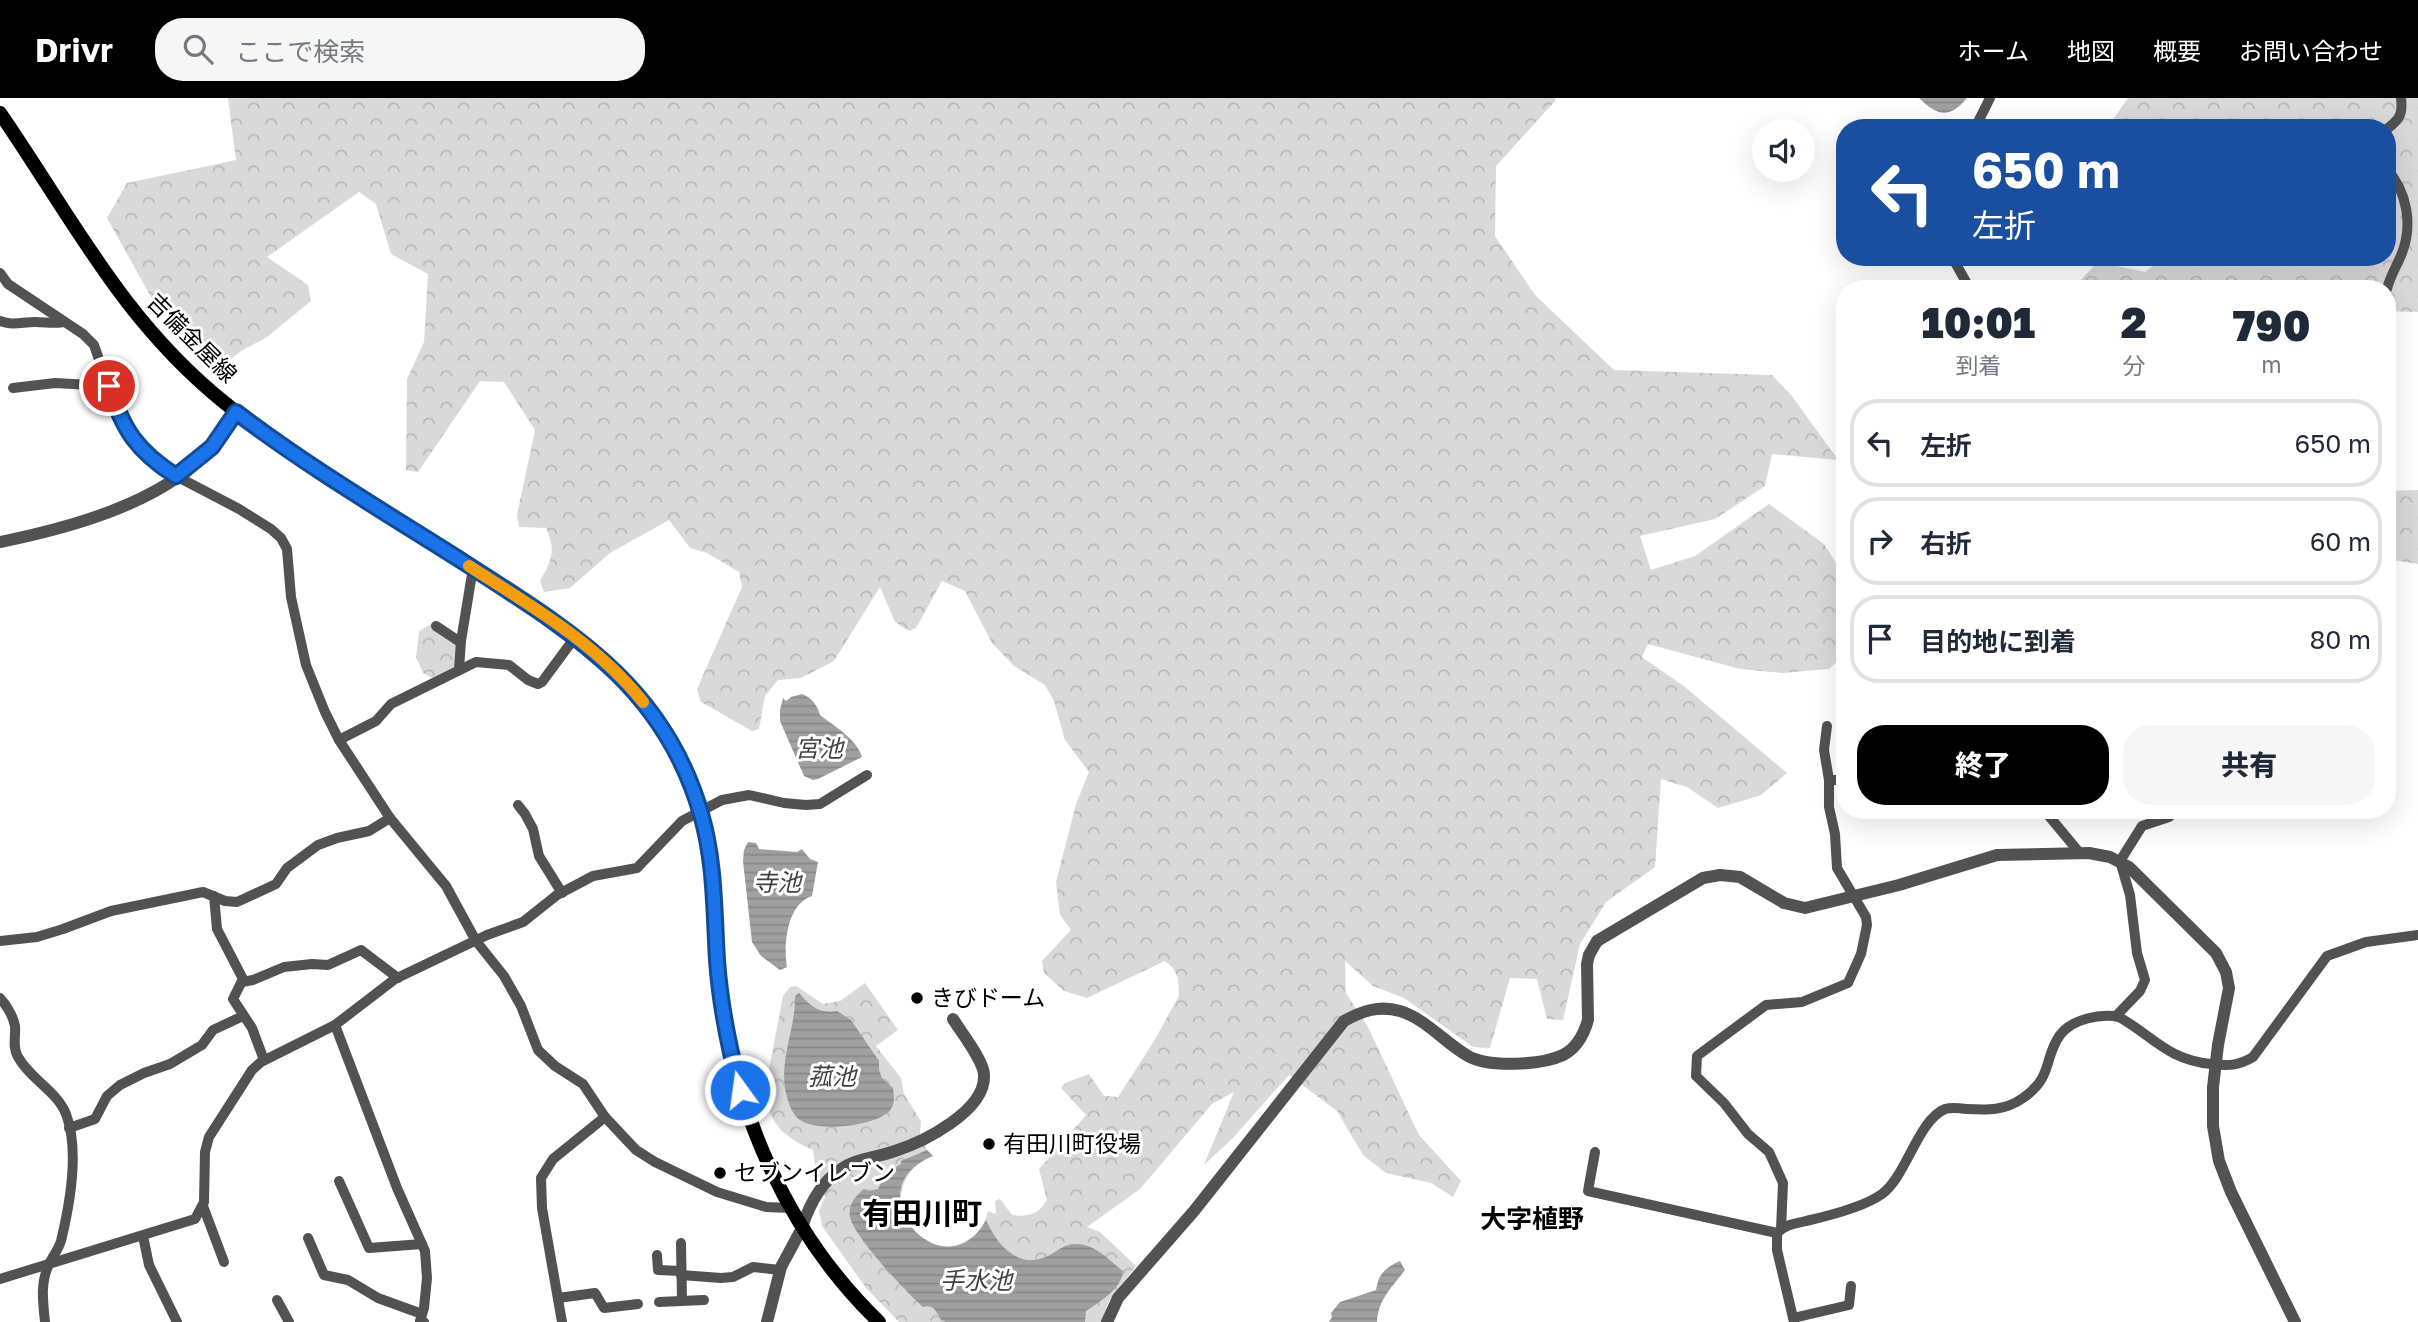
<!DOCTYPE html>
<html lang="ja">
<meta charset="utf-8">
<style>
:root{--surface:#fff;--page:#f6f6f7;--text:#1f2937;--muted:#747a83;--line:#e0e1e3;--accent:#000}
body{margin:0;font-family:"Golos Text","Noto Sans JP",sans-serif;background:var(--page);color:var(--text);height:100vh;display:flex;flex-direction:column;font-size:26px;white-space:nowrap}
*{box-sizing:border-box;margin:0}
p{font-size:23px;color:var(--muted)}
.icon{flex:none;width:38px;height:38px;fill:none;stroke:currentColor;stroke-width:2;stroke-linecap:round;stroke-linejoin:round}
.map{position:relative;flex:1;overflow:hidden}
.panel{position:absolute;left:1836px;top:182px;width:560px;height:539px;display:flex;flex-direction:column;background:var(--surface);border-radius:28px;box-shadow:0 7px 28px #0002}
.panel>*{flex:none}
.top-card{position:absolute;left:1836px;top:21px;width:560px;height:147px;border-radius:28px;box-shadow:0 7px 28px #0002;background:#1a4fa0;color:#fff;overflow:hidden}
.tools{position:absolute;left:1752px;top:21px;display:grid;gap:14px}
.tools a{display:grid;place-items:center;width:63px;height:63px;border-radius:50%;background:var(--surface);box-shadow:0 7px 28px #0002;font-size:35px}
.pin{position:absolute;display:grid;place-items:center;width:60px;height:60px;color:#fff;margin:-30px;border:4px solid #fff;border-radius:50%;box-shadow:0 2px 7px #0007}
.me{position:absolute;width:77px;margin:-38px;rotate:346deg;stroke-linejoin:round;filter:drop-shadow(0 0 5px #0008)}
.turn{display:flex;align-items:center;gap:24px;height:147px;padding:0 21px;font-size:32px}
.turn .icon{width:91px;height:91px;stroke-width:2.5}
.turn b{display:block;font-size:49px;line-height:60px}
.eta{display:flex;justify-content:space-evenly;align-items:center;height:119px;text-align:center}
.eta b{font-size:42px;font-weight:800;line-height:49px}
.cta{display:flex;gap:14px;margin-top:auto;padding:14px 21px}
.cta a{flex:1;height:80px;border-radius:28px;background:var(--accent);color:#fff;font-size:28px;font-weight:800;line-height:80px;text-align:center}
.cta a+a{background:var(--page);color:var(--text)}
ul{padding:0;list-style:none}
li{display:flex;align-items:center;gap:21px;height:88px;margin:0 14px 10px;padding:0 7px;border:4px solid var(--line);border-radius:28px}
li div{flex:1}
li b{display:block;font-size:26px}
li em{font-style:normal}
header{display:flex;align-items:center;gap:42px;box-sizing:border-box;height:98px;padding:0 35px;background:var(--accent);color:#fff}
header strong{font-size:33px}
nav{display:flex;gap:38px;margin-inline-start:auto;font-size:24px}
.search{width:490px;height:63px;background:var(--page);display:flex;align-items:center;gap:18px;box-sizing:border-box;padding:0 24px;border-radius:28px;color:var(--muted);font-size:26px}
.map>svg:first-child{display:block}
.forest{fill:url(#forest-crowns)}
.water{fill:url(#water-rules)}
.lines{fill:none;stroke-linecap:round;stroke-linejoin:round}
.minor{stroke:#525252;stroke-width:10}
.tertiary{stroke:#525252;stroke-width:12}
.primary{stroke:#000;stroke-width:14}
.route-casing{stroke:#114b97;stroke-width:18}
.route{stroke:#1a73e8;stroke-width:12}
.slow{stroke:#f59e0b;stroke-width:12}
.poi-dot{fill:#000;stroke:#fff;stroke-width:2.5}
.labels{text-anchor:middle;stroke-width:6;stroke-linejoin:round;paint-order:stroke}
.street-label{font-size:23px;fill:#000;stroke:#fff}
.poi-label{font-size:23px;fill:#000;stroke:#fff;text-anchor:start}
.water-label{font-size:24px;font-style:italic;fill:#414141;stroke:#fff}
.quarter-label{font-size:26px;font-weight:bold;fill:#000;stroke:#fff}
.district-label{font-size:30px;font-weight:bold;fill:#000;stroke:#fff}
</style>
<header>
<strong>Drivr</strong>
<div class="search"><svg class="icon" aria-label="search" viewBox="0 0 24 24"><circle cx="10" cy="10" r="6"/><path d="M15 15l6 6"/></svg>ここで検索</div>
<nav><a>ホーム</a><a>地図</a><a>概要</a><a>お問い合わせ</a></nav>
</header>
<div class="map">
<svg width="2418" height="1224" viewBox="0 0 2418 1224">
<defs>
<pattern id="forest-crowns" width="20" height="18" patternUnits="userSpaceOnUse" patternTransform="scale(1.75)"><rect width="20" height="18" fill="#d9d9d9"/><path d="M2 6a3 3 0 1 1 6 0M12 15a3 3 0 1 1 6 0" fill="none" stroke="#b8b8b8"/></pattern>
<pattern id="water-rules" width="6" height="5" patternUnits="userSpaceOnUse" patternTransform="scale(1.75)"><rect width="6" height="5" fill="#a0a0a0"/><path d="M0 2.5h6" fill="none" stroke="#888"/></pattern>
</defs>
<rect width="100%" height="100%" fill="#fff"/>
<g class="forest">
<path d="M228,0H1555V3L1496,68L1495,138L1535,197L1614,272L1772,277L1792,298L1838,362L1772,356L1765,388L1715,421L1640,438L1651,472L1695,458L1769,406L1824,446L1842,474L1844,557L1829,571L1782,575L1740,571L1648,546L1642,559L1685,589L1787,675L1761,697L1718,710L1687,689L1661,681L1655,769L1606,804L1580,846L1563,922L1547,921L1537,881L1510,880L1490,950L1473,949L1404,900L1373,888L1345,863L1346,895L1368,929L1419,1037L1461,1083L1453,1099L1431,1085L1386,1075L1363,1057L1337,1013L1289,977L1232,1041L1204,1067L1234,994L1212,1006L1140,1091L1087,1129L1100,1134L1136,1168L1109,1203L1101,1224H899L866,1190L822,1128L819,1113L825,1099L817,1083L813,1052C788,1041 770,1028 766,1000C765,991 764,985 768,977L783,898L790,889L796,888L823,906L840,903L865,885L898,932L876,948L901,980L904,996L921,1023L920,1036L927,1052L933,1058C869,1084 913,1172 966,1143C978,1136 985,1127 988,1113L996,1116L995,1103L1000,1101L1012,1117C1028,1119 1038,1117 1047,1102L1039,1071L1086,1017L1061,990L1065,985L1089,976L1104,998L1118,999L1154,943L1179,898L1178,880L1173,870L1165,863L1087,900L1064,893L1044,875L1042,863L1071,832L1060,817L1056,784L1076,706L1089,674L1065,642L1054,603L1045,587L1014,568L992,545L965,493L942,483L916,530L909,533L895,524L880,489L834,563L801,580L778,582L765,598L759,631L752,633L701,604L697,591L742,489L739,474L707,455L690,450L669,422L610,455L570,490L544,494L540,483C552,462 556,452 546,430L519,429L517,417L535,332L504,284L480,283L418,374L406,372L407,281L424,244L428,176L391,156L376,106L359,94L267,159L308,187L311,203L267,239L241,253L219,271L156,208L107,120L127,85L236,62Z"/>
<path d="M2128,0H2418V214L2387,213V191H2072L2098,164L2145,174L2165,159H2387V30H2107Z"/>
<path d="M2418,392V466L2387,461V393Z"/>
<path d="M435,524L458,539L455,569L434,581L423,575L416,559L419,533Z"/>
</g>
<g class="water">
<path d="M1919,0H1967C1950,21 1937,18 1919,0Z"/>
<path d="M802,596C811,599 818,608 820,617C834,628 857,641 862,659L818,681L813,682L804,678L780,623V612L783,600L786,603L791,599Z"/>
<path d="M748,744L756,745L759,751L797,754L802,751L810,761L818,764L812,798C787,806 783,847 787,869L780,872L761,858L752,844L743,763L744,752Z"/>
<path d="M799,895C810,908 819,916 837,913L851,922L879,963V972L882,980L893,990C894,998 895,1005 891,1011C879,1029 816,1034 800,1022C793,1017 789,1007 787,999C777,965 796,931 795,898Z"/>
<path d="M927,1052L933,1058C850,1091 945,1198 986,1122C997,1147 1018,1172 1048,1158C1057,1153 1066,1145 1077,1146C1095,1146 1110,1163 1123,1173C1122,1191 1099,1204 1086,1213L1085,1224H945C936,1219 937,1205 923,1209C907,1195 854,1139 850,1119C848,1107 855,1098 864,1091L868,1093L878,1091L881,1085V1078L901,1066V1063Z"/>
<path d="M1400,1163L1405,1172C1392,1189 1378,1202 1377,1224H1329L1332,1219L1331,1215L1340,1204L1376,1192C1379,1175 1385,1170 1400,1163Z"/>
</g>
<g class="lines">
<g class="minor">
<path d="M1975,30L1990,0"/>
<path d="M2387,31C2400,21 2403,16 2401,0"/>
<path d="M2387,71C2407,94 2413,126 2402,155C2397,168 2390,178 2387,191"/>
<path d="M1952,159L1970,191"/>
<path d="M0,175L8,186L83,236L94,247L116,310L146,358L176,378L239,411L271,431L281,440L287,451L291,499L306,567L325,614L339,642L390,720L446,788L476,843L504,878L521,908L538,952L555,968L583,986L605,1019L636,1052L655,1064L717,1094L766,1109L790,1110"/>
<path d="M0,223C13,228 22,224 35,224C47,224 51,226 64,224"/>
<path d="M13,290L55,285L109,288"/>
<path d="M436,528L460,544"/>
<path d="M459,571L461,543L473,470"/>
<path d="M339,642L376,623L391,606L476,564L509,567L528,582L538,586L542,584L576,538"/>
<path d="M1829,682H1844"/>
<path d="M518,707L525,716L533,731L539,758L562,795"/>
<path d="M2044,712L2078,753"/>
<path d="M214,798L217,831L243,881L233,901L252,930L264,962"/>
<path d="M0,843L37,839L63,831L111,813L203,794L225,803L237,804L276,786L287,770L318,747L337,740L369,733L390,720"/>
<path d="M242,884L253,882L284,869L312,866L328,867L361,852L398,880"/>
<path d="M0,900C7,908 13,918 15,928C16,939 12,949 18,959C30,981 57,993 66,1016C80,1053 70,1106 61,1143C58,1152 53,1158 49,1166C40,1185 43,1204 45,1224"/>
<path d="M2116,918L2140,893L2145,882L2137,855L2130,797L2120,763L2142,728L2169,719L2177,712"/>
<path d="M335,927L397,1090L425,1153L427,1180L424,1210L420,1223L424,1224"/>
<path d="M69,1030L95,1021L107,998L120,987L144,975L170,966L202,947L213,932L243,918"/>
<path d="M1595,1054L1588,1093L1777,1135"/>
<path d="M339,1083L369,1150L422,1146"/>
<path d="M203,1108L224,1164"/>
<path d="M1781,1131L1783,1085L1769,1054L1748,1036L1724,1005L1696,978L1697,958L1766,907L1802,904L1848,885L1861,856L1867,827L1866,819L1837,770L1835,736L1829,709V682L1824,652L1827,628"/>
<path d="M143,1138L149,1167L177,1224"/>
<path d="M308,1140L324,1177L348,1182L378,1200L422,1216"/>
<path d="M681,1145L682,1203"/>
<path d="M657,1157L658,1172L681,1173"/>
<path d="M681,1177L721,1180L733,1179L753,1169L780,1172"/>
<path d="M0,1181L195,1121L204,1104L205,1054L209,1039L252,972L261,964L335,927L395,881L487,837L523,824L557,797L593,778L637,770L682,723L722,702L749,697L784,705L806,707L820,706L867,677"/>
<path d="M558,1200L595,1195L604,1210L638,1206"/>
<path d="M277,1202L289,1224"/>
<path d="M659,1204L704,1202"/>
<path d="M1793,1220L1849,1207L1851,1188"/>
<path d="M562,1224L542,1110L541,1080L553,1061L605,1019"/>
<path d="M1794,1224L1777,1152V1135C1786,1126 1795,1126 1806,1123C1828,1118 1864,1109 1882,1096C1906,1079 1918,1022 1945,1011C1952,1009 1959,1010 1966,1011C1987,1012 2005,1013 2023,1000C2054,978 2043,961 2060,937C2072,921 2101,915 2119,919C2154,939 2168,962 2211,966C2228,968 2238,968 2253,959L2327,858L2366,844L2418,837"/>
</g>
<g class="tertiary">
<path d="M0,444C69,430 163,405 211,350C220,339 227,325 236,314"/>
<path d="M802,1129C809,1108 820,1085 840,1072C856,1060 876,1060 895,1053C923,1044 986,1013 984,977C984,963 961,934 953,921"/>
<path d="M767,1224L781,1169L802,1130"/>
<path d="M1107,1224L1118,1200L1194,1113L1344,923C1362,913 1379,907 1400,913C1426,921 1445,945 1468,958C1489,970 1542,967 1563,957C1577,950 1584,936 1588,922L1587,866L1589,857L1597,843L1703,780L1720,777L1740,779L1784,805L1805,810L1899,787L1997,757L2089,755L2110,759L2129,769L2216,855L2226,874L2229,890L2218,947L2213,989V1028L2219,1063L2231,1094L2295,1224"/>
</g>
<path class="primary" d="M0,15C73,121 122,222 225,305C258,332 293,354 328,377C379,410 430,443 480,475C552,521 623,564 668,639C695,685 709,735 714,788C717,822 716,856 720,890C734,1015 788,1136 879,1224"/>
</g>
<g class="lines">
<g class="route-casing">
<path id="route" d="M109,288C123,332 137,353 176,378L212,349L236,314C308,369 388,416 465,465C570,533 664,587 701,716C715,764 714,813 717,862C720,906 729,950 740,992"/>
</g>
<use href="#route" class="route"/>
<path class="slow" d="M469,468C531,508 596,545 643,604"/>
</g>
<g class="poi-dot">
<circle cx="917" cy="900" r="7"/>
<circle cx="989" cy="1046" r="7"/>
<circle cx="720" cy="1075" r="7"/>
</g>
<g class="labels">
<g class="street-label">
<text transform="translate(192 240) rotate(45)" y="8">吉備金屋線</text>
</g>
<g class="poi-label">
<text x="931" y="908">きびドーム</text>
<text x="1003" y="1054">有田川町役場</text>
<text x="734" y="1083">セブンイレブン</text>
</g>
<g class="water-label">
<text x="819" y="659">宮池</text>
<text x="777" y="793">寺池</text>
<text x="832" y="987">菰池</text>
<text x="976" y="1191">手水池</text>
</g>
<g class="quarter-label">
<text x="1532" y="1130">大字植野</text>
</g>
<g class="district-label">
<text x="922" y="1126">有田川町</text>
</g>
</g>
</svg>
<div class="tools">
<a><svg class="icon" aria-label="sound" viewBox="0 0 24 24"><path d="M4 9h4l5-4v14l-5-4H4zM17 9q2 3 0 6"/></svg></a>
</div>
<div class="pin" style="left:109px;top:288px;background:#d93025"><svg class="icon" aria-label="arrive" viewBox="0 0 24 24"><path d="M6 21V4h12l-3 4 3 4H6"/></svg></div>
<svg class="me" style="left:740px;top:992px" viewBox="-20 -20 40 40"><circle r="17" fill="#1a73e8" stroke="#fff" stroke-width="3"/><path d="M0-11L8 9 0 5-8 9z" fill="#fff"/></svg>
<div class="top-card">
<div class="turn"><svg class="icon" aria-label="left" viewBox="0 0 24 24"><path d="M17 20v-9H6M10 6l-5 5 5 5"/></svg><div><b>650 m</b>左折</div></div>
</div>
<section class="panel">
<div class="eta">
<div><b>10:01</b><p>到着</p></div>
<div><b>2</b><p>分</p></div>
<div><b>790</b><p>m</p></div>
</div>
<ul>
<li><svg class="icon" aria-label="left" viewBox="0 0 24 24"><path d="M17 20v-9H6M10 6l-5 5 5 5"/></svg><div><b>左折</b></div><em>650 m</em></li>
<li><svg class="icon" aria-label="right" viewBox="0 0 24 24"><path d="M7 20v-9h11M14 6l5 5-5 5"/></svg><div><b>右折</b></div><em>60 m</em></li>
<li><svg class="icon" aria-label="arrive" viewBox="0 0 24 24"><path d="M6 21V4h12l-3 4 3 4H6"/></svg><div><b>目的地に到着</b></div><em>80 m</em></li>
</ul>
<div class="cta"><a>終了</a><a>共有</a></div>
</section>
</div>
